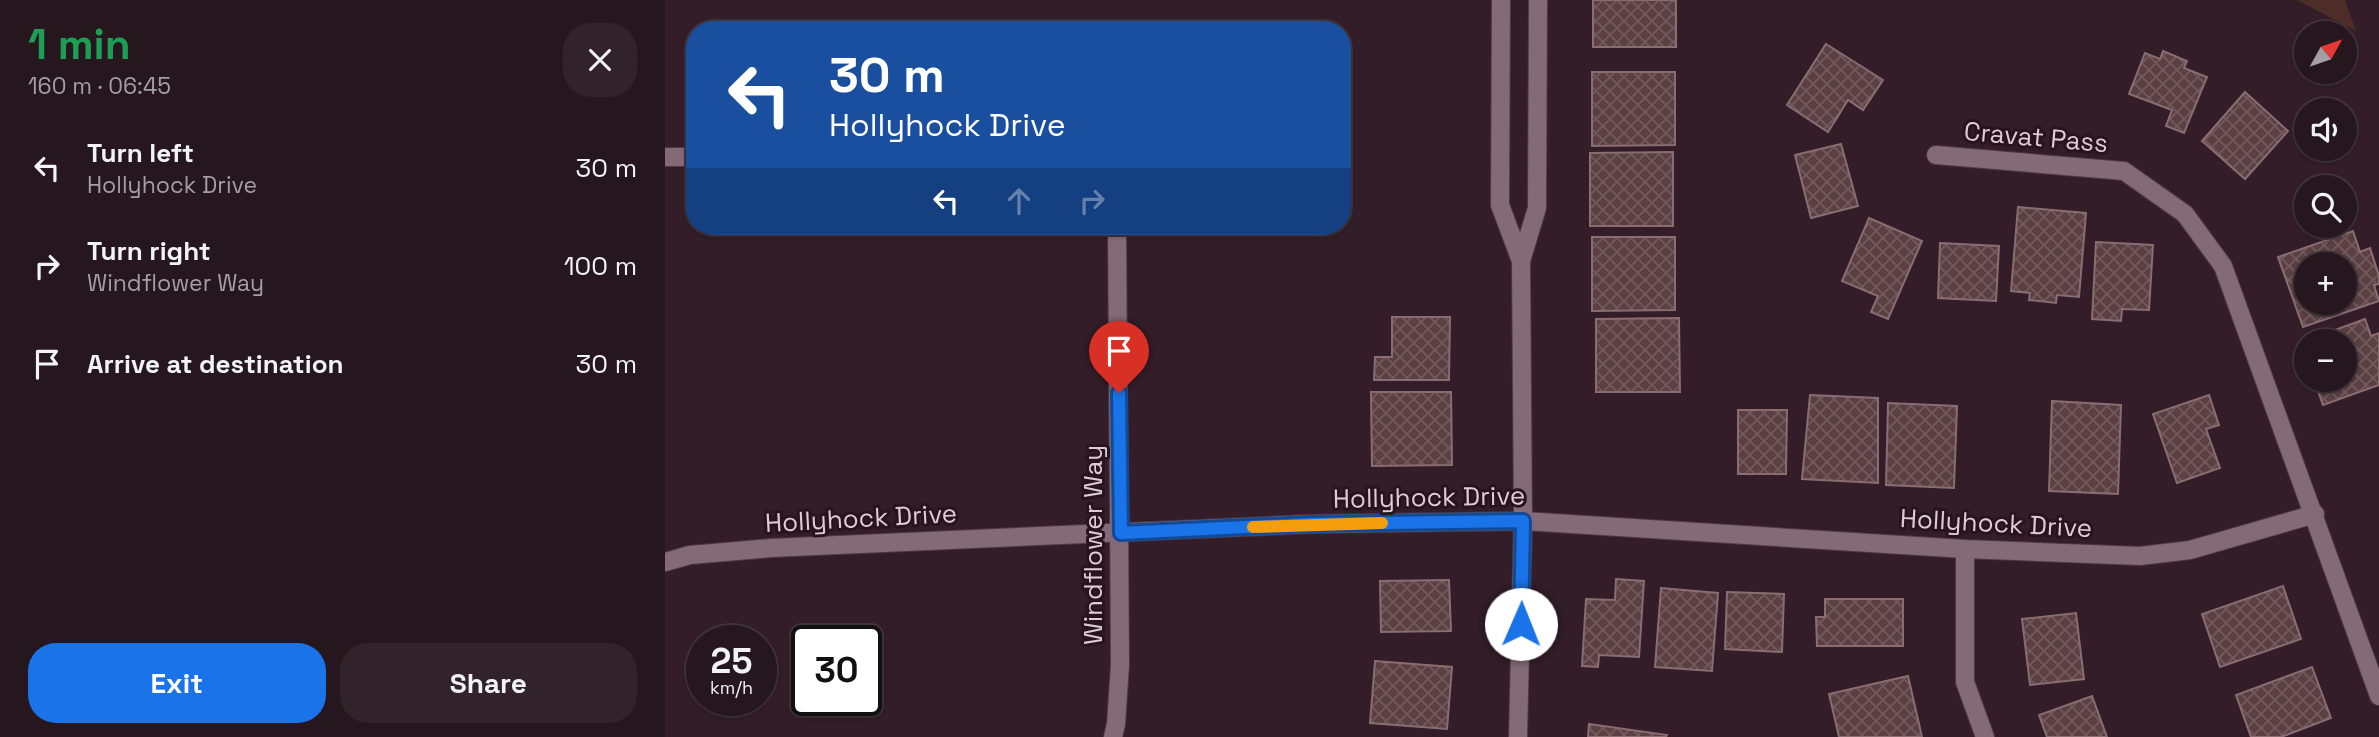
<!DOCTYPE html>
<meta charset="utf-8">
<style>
:root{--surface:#26161e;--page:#32232b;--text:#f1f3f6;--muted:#a49fa4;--line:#42353c;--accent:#1a73e8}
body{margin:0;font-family:"Space Grotesk",sans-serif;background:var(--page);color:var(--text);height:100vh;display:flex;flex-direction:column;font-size:26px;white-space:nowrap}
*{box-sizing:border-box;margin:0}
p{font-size:23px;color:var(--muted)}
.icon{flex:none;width:38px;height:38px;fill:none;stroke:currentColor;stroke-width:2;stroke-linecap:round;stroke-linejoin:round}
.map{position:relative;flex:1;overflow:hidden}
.drawer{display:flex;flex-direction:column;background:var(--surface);width:665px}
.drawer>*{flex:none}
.top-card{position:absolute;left:21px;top:21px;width:665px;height:214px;border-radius:28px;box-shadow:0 2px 5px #0004,0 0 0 2px var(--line);background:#1a4fa0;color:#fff;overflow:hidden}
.needle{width:46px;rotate:50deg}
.fabs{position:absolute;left:1629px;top:21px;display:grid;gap:14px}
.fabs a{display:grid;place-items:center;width:63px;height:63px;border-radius:50%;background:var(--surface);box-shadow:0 2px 5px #0004,0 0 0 2px var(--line);font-size:35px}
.speed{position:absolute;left:21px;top:625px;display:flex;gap:14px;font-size:35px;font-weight:700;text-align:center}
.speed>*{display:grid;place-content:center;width:91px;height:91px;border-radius:50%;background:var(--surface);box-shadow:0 2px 5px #0004,0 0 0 2px var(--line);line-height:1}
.speed small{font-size:18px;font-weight:400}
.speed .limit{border:4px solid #111;border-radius:10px;background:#fff;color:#111}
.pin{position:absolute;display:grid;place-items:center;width:60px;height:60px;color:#fff;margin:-72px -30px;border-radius:50% 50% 50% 0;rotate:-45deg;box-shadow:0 0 7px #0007}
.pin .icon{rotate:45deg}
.me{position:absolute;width:77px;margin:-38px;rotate:1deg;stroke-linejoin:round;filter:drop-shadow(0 0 5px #0008)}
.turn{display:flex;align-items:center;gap:24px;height:147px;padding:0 28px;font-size:32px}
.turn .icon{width:91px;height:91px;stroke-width:2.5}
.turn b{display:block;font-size:49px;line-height:60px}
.lanes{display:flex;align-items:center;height:66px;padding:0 28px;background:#0003;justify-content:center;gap:35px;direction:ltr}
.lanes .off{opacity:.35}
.round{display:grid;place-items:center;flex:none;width:74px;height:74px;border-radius:28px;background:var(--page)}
.overview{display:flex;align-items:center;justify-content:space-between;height:119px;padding:0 28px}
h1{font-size:42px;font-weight:700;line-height:52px;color:#1e9e55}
.primary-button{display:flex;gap:14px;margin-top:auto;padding:14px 28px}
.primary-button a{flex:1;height:80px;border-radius:28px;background:var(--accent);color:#fff;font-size:28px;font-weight:700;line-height:80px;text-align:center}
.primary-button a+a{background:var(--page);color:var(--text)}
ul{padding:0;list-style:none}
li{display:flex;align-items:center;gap:21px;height:98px;padding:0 28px}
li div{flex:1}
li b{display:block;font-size:26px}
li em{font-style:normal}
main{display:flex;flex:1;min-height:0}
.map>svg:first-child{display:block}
.grass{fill:#4e2c27}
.building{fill:url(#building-cross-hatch);stroke:#8a6d71;stroke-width:2;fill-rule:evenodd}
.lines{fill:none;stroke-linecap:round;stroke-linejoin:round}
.minor-casing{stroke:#4c3a44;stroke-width:20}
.minor{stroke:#846a76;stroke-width:18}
.route-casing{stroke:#114b97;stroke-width:18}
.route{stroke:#1a73e8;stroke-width:12}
.slow{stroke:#f59e0b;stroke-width:12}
.labels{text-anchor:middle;stroke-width:6;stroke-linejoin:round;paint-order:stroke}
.street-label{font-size:26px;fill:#dccdd4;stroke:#28131e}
</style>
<main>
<section class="drawer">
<div class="overview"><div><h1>1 min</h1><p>160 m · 06:45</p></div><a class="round"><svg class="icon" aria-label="close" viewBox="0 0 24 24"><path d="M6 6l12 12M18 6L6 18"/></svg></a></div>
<ul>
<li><svg class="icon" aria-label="left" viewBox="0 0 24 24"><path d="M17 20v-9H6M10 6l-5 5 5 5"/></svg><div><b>Turn left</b><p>Hollyhock Drive</p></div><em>30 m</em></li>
<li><svg class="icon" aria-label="right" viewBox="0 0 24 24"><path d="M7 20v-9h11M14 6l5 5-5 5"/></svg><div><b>Turn right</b><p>Windflower Way</p></div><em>100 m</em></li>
<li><svg class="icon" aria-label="arrive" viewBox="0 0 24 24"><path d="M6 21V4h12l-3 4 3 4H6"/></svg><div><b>Arrive at destination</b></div><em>30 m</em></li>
</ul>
<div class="primary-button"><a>Exit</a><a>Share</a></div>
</section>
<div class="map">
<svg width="1714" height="737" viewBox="0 0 1714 737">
<defs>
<pattern id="building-cross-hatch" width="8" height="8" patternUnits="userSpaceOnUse" patternTransform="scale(1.75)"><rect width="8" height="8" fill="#5a3f43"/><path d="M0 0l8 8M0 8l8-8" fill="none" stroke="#715a5d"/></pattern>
</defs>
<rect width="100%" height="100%" fill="#321d28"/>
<path class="grass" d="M1632,0H1680L1691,31Z"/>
<g class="building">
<rect x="928" y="0" width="83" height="47"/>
<path d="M1161,44L1218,80L1198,110L1183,100L1163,132L1122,105Z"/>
<path d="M1498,51L1522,61L1519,68L1542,77L1519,133L1501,126L1507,110L1464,94L1480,53L1495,59Z"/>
<path d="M927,72H1010V145L927,146Z"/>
<path d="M1580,92L1623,131L1580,179L1537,141Z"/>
<path d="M1176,144L1193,206L1146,218L1130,155Z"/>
<path d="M1008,152V226H925V153Z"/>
<path d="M1353,207L1421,213L1414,297L1392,295L1391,303L1364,300L1365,293L1346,291Z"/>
<path d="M1204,218L1257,241L1223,319L1206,312L1213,296L1177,281Z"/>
<path d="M1688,231L1695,252L1705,248L1714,276V284L1709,285L1714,301L1638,327L1613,257ZM1642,264H1680V303H1642Z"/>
<path d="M927,237H1010V310L927,311Z"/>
<path d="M1431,242L1488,245L1484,310L1457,309L1456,321L1427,319Z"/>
<path d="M1275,243L1334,246L1331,301L1273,298Z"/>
<path d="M727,317H785L784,380H709L710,357H727Z"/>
<path d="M1014,318L1015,392H931V319Z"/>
<path d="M1700,319L1706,336L1714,333V385L1658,405L1650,383L1659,380H1680V341H1659L1656,335Z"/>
<path d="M706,392H786L787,465L707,466Z"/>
<path d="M1145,395L1213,398V483L1137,479Z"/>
<path d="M1544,395L1554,425L1541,429L1555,468L1512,483L1488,414Z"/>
<path d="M1387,401L1456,405L1453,494L1384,491Z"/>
<path d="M1223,403L1292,406L1289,488L1221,485Z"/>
<path d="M1073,410H1122L1121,474H1073Z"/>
<path d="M951,579L979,581L974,657L934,655L933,667L917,666L921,599L950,600Z"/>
<path d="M784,580L786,631L716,632L715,581Z"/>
<path d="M1618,586L1636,639L1555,667L1537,614Z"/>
<path d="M996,588L1053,593L1047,671L990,667Z"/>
<path d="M1062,592L1119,594L1117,652L1060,649Z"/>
<path d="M1160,599H1238V646H1152L1151,617H1160Z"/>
<path d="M1411,613L1419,679L1365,685L1357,619Z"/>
<path d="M710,661L787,667L782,729L705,723Z"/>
<path d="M1647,667L1666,718L1616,737H1586L1571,695Z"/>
<path d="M1243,676L1257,737H1174L1164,694Z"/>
<path d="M1427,696L1442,737H1382L1374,715Z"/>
<path d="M924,724L1002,735L1001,737H923Z"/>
</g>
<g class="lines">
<g class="minor-casing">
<g id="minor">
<path d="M836,0L835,205L856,261"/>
<path d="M1271,155L1459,171L1520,214L1558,266L1714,696"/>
<path d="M0,157H30"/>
<path d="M1300,549V682L1320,737"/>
<path d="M0,562L25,555L106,548L645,524L858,521L1300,549L1475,556L1525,550L1650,514"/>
<path d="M448,737L451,724L455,665L452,226"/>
<path d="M853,737L858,521L856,261L872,208L873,0"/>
</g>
</g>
<use href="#minor" class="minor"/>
</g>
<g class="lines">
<g class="route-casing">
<path id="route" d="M454,393L456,533L645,524L858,521L856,624"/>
</g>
<use href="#route" class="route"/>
<path class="slow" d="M588,527L717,523"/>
</g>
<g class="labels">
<g class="street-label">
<text transform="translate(1371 137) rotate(5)" y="9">Cravat Pass</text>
<text transform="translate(764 497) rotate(-1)" y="9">Hollyhock Drive</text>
<text transform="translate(196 518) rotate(-3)" y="9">Hollyhock Drive</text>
<text transform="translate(1331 523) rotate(3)" y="9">Hollyhock Drive</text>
<text transform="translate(428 545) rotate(-90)" y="9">Windflower Way</text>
</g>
</g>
</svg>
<div class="fabs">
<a><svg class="needle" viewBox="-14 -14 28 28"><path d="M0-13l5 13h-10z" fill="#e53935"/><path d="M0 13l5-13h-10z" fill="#a49fa4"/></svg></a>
<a><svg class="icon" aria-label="sound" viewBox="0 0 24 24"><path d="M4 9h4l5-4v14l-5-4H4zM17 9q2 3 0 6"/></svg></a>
<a><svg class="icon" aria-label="search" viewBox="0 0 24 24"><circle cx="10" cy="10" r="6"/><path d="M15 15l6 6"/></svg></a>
<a>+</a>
<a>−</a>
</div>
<div class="speed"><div>25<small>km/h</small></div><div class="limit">30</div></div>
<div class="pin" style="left:454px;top:393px;background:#d93025"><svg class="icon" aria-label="arrive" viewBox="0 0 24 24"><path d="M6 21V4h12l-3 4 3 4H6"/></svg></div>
<svg class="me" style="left:856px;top:624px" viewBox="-20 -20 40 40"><circle r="19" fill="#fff"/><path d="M0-13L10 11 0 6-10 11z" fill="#1a73e8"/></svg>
<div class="top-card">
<div class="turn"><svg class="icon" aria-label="left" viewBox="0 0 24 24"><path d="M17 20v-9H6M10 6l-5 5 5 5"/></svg><div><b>30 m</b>Hollyhock Drive</div></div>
<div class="lanes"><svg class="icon" aria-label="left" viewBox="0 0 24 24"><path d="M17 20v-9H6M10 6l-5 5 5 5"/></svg><svg class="icon off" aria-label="ahead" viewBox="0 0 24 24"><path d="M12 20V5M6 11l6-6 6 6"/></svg><svg class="icon off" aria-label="right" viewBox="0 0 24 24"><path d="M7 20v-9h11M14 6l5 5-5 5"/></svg></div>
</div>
</div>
</main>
